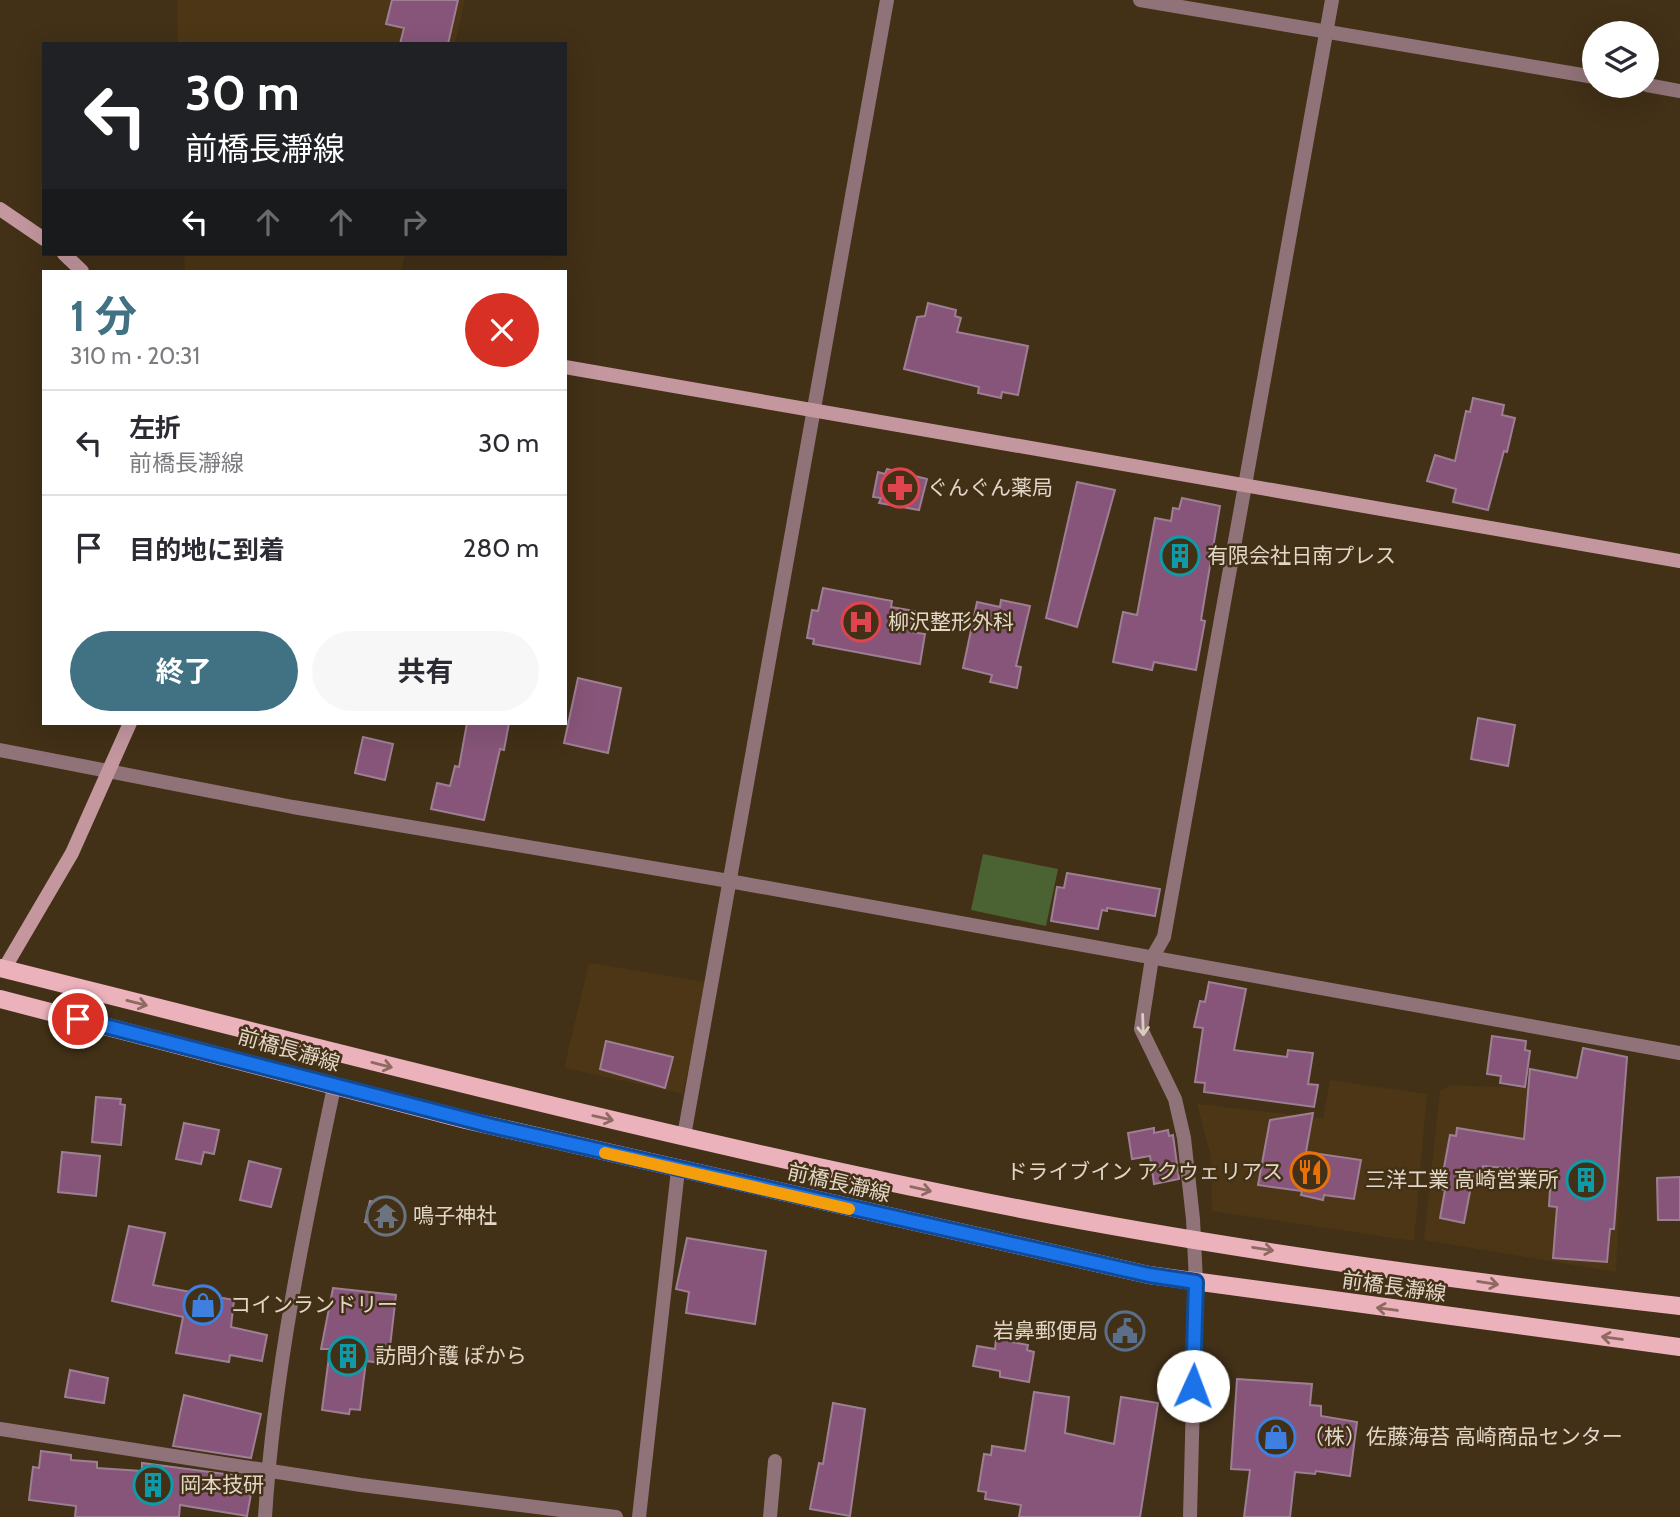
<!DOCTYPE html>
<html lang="ja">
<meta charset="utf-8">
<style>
:root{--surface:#fff;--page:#f7f7f7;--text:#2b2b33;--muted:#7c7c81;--line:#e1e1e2;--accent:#407283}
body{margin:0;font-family:Cabin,"Noto Sans JP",sans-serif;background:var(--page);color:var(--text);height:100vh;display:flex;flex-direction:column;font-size:26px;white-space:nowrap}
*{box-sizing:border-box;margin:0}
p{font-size:23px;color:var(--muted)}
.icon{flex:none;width:38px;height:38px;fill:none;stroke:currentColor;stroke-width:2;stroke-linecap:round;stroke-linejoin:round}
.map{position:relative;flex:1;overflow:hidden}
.details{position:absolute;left:42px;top:270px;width:525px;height:455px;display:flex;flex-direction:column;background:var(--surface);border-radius:0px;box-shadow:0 7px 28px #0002}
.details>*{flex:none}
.banner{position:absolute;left:42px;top:42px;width:525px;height:214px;border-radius:0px;box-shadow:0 7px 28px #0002;background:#202124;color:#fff;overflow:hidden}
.buttons{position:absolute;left:1582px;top:21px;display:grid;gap:14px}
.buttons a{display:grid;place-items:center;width:77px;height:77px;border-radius:50%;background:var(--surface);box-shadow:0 7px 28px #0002;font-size:35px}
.pin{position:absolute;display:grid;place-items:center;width:60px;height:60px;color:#fff;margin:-30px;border:4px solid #fff;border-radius:50%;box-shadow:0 2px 7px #0007}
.me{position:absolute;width:77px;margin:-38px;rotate:2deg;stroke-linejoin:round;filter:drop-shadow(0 0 5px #0008)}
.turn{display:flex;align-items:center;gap:24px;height:147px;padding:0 28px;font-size:32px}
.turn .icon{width:91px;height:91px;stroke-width:2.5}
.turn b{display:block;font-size:49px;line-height:60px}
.lanes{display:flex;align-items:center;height:66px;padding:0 28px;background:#0003;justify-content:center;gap:35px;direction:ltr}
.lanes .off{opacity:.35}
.round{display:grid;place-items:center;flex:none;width:74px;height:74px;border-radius:37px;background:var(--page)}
.overview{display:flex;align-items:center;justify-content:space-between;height:119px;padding:0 28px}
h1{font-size:42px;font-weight:700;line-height:52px;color:var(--accent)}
.cta{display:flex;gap:14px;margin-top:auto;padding:14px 28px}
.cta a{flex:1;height:80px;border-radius:42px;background:var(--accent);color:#fff;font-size:28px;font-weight:700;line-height:80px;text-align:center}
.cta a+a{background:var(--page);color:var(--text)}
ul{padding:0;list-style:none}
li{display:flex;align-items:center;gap:21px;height:105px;padding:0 28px;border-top:2px solid var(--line)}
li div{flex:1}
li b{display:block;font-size:26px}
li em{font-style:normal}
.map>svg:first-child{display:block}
.built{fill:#4c3615}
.green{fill:#4b6333}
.building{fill:#875579;stroke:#9d7f94;stroke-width:2}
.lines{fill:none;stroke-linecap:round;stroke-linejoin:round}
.street{stroke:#907378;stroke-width:14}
.secondary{stroke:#c4979f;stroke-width:14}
.primary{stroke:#ecb2bc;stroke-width:18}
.oneway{stroke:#8e6a61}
.oneway2{stroke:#daccbf}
.route-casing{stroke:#114b97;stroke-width:18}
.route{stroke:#1a73e8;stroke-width:12}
.slow{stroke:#f59e0b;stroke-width:12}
.labels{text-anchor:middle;stroke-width:5;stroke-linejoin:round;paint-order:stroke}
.poi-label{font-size:21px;fill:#e2d6c7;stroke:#423017;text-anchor:start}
.street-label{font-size:21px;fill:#e2d6c7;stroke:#423017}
</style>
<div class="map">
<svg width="1680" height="1517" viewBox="0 0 1680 1517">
<rect width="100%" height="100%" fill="#423017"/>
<g class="built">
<path d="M177,0H465L455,44H178Z"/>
<path d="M184,254H405L401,271H185Z"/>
<path d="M589,963L706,982L683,1094L564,1068Z"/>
<path d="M1330,1080L1427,1094L1414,1241L1212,1211L1210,1153L1197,1104L1323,1118Z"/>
<path d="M1451,1085L1624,1092L1616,1272L1424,1240L1440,1091Z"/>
</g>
<path class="green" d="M983,854L1058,869L1046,926L971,910Z"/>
<g class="building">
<path d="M392,0H458L448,44H400L404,28L386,24Z"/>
<path d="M928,303L956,310L955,316L961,318L957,332L1028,346L1018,395L1002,392L1001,398L978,393L979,387L904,369L917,317L925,316Z"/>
<path d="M1473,398L1504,405L1502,415L1515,418L1507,452L1504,451L1488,510L1453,502L1456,489L1427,481L1435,455L1455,461L1466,411L1470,412Z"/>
<path d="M887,469L927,479L919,510L879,503L881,498L873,497L878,472L885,474Z"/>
<path d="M1077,482L1115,490L1077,627L1046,618Z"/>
<path d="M1182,498L1220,506L1201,620L1205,621L1196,670L1154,662L1152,670L1113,662L1123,612L1137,615L1155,518L1171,521L1173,508L1179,509Z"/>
<path d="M823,588L892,601L891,607L915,611L911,632L925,634L920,664L813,644L814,639L807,638L812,610L818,611Z"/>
<path d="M1001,600L1030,606L1016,666L1021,667L1017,688L990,682L992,675L963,668L977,602L1000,607Z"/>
<path d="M578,678L621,688L608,753L564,743Z"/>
<path d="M1478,718L1515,725L1508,766L1471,759Z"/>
<path d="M467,723H509L504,750L500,749L484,820L431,809L437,783L450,786L455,766L459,767Z"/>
<path d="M363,737L393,744L385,780L355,773Z"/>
<path d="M1067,873L1160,889L1155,916L1107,908V911L1102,910L1098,929L1051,921L1057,887L1064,888Z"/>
<path d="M1209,982L1246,989L1234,1050L1287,1057L1288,1050L1313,1053L1308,1084L1318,1085L1314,1107L1204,1092L1205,1083L1195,1082L1203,1028L1194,1027L1200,1001L1205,1002Z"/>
<path d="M1492,1036L1526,1041L1525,1050L1530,1051L1525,1087L1500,1083L1501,1076L1487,1074Z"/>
<path d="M606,1041L673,1057L665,1088L600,1069Z"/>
<path d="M1583,1048L1627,1057L1614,1229H1610L1607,1262L1553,1258L1557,1207L1549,1206L1551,1172L1483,1166L1482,1176L1476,1175L1475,1181H1472L1464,1223L1440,1218L1445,1190L1440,1189L1450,1135L1456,1136L1457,1128L1524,1139L1530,1069L1577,1078Z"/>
<path d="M96,1097L121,1099L120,1104L125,1105L121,1145L92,1142Z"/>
<path d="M1313,1113L1306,1152L1361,1160L1354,1199L1324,1195L1323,1200L1301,1195L1302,1191L1258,1185L1270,1120Z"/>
<path d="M184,1123L219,1130L214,1154L204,1152L201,1164L176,1159Z"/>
<path d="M1154,1128V1133L1168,1130L1169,1136L1173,1135L1179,1179L1154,1184L1150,1156L1132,1159L1128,1133Z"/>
<path d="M62,1152L100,1156L96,1196L58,1192Z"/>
<path d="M249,1161L281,1169L271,1207L240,1200Z"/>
<path d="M1680,1177V1220H1658L1657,1178Z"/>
<path d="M370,1201L392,1206L386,1228L365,1222Z"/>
<path d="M129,1226L165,1233L153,1285L234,1300L231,1327L267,1335L262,1361L230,1355L229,1362L176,1353L183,1317L112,1301Z"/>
<path d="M687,1238L766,1251L755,1324L686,1313L689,1292L676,1289Z"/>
<path d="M333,1288L396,1295L388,1364L366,1361L360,1410L350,1409L349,1414L322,1410L330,1349H321Z"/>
<path d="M996,1339L1028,1345L1027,1350L1034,1352L1029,1382L1000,1377V1371L973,1366L977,1346L995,1349Z"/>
<path d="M70,1370L108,1378L104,1403L65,1397Z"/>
<path d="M1237,1379L1312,1384L1310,1405L1321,1406V1416L1357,1422L1350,1476L1316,1471L1315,1474L1295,1472L1290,1517H1244L1250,1470L1231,1469Z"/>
<path d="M1034,1392L1069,1397L1065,1433L1114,1444L1121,1397L1158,1403L1140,1517H1019L1021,1505L985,1499L986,1492L978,1491L984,1454L991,1455L992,1446L1025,1451Z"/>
<path d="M184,1395L261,1414L251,1458L173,1446Z"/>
<path d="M833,1403L865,1409L850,1516L810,1509L819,1463L823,1464Z"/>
<path d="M41,1451L71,1455V1460L97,1462V1468L142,1471V1463L248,1477L247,1482L253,1483L247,1516L180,1505L179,1517H75L76,1506L29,1500L33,1467L39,1468Z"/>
</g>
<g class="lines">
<g class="street">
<path d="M1140,0L1594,77"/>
<path d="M1647,85L1680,91"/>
<path d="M0,750L293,807L729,881L1680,1053"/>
<path d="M684,1136L887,0"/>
<path d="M0,1429L361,1485L616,1517"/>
<path d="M265,1517C274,1372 304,1229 334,1087"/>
<path d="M639,1517L678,1170"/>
<path d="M770,1517L775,1461"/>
<path d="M1190,1517L1196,1282L1193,1219L1184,1138L1175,1099L1141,1029L1152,958L1164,937L1332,0"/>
</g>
<g class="secondary">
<path d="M0,209L44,239"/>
<path d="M64,254L82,271"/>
<path d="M565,367L1680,561"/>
<path d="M4,969L72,853L130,723"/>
</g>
<g class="primary">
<path d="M0,968C318,1047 635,1131 956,1196C1194,1245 1438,1279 1680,1306"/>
<path d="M0,999L466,1120L1149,1275L1680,1347"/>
</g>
</g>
<defs><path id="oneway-shaft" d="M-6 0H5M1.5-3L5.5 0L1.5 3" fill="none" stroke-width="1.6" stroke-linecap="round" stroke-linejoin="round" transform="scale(1.75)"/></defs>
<g class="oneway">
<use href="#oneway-shaft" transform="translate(137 1003) rotate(14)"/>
<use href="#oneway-shaft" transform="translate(382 1065) rotate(14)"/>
<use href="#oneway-shaft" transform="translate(603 1118) rotate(13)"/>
<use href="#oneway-shaft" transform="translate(921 1189) rotate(13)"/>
<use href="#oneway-shaft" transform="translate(1263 1249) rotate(9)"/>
<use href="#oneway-shaft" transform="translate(1488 1283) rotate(9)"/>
<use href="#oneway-shaft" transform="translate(1387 1309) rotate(-172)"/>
<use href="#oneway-shaft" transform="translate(1612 1338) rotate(-173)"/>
</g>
<use class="oneway2" href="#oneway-shaft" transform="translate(1143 1025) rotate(88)"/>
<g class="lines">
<g class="route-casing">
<path id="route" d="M78,1019L492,1126L1149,1275L1196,1282L1193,1386"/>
</g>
<use href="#route" class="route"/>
<path class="slow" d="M605,1153L849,1209"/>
</g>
<defs>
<g id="pharmacy-ring" transform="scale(2.0125)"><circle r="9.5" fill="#423017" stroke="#e0444e" stroke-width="1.5"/><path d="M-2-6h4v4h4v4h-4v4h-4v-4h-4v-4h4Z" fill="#e0444e"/></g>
<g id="building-ring" transform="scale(2.0125)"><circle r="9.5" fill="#423017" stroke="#0f9aa8" stroke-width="1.5"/><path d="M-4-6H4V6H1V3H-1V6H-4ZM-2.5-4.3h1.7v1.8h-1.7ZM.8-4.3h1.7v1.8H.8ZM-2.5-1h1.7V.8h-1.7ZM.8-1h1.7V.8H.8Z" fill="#0f9aa8"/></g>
<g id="hospital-ring" transform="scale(2.0125)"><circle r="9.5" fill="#423017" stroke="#e0444e" stroke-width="1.5"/><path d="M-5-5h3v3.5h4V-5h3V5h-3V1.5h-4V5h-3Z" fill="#e0444e"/></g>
<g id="restaurant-ring" transform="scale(2.0125)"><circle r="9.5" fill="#423017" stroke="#e8710a" stroke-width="1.5"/><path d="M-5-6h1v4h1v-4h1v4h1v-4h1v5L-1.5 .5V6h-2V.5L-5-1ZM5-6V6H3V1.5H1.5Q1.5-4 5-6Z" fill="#e8710a"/></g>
<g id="temple-ring" transform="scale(2.0125)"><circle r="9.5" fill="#423017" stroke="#6b7280" stroke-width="1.5"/><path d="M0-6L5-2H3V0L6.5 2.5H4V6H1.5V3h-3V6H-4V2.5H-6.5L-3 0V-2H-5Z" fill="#6b7280"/></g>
<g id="shop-ring" transform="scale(2.0125)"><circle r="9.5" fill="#423017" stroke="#3f7fe0" stroke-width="1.5"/><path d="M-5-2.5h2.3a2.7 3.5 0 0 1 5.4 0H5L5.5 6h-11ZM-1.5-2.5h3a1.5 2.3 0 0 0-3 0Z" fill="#3f7fe0"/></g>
<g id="civic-ring" transform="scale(2.0125)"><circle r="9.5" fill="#423017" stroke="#5c6f8a" stroke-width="1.5"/><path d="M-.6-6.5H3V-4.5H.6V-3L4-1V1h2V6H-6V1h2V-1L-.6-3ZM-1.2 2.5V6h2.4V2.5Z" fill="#5c6f8a"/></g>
</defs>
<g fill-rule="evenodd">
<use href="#pharmacy-ring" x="900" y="488"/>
<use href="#building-ring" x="1180" y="556"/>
<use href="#hospital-ring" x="861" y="622"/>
<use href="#restaurant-ring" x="1310" y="1172"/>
<use href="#building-ring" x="1586" y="1180"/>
<use href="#temple-ring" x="386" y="1216"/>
<use href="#shop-ring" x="203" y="1305"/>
<use href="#civic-ring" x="1125" y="1331"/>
<use href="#building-ring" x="348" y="1356"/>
<use href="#shop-ring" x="1276" y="1437"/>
<use href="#building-ring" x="153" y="1485"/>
</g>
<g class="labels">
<g class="poi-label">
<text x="927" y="495">ぐんぐん薬局</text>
<text x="1207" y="563">有限会社日南プレス</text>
<text x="888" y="629">柳沢整形外科</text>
<text x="1283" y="1179" text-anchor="end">ドライブイン アクウェリアス</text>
<text x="1559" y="1187" text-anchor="end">三洋工業 高崎営業所</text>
<text x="413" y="1223">鳴子神社</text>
<text x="230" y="1312">コインランドリー</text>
<text x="1098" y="1338" text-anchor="end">岩鼻郵便局</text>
<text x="375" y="1363">訪問介護 ぽから</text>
<text x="1303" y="1444">（株）佐藤海苔 高崎商品センター</text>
<text x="180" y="1492">岡本技研</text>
</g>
<g class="street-label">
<text transform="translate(289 1050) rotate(16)" y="7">前橋長瀞線</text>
<text transform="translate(839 1183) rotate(13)" y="7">前橋長瀞線</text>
<text transform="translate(1394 1287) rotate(8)" y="7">前橋長瀞線</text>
</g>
</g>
</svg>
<div class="buttons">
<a><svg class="icon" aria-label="layers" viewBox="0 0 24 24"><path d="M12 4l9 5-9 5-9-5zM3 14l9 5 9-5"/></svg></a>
</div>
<div class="pin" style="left:78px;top:1019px;background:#d93025"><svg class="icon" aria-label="arrive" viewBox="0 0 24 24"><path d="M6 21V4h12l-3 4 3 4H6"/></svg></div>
<svg class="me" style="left:1193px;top:1386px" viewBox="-20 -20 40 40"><circle r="19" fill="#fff"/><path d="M0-13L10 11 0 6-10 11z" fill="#1a73e8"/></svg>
<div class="banner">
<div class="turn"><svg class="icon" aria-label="left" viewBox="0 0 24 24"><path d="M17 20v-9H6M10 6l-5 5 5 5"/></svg><div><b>30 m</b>前橋長瀞線</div></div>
<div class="lanes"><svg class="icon" aria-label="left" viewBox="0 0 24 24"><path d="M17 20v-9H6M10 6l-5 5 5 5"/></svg><svg class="icon off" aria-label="ahead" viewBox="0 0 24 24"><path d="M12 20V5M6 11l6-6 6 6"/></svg><svg class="icon off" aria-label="ahead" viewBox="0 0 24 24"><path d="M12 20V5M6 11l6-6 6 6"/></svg><svg class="icon off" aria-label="right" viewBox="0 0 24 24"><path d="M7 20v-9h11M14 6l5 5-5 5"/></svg></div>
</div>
<section class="details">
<div class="overview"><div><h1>1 分</h1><p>310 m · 20:31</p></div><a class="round" style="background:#d93025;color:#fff"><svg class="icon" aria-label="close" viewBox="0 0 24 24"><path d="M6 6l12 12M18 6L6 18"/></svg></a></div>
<ul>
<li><svg class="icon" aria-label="left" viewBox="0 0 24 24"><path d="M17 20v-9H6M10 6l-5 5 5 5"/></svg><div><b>左折</b><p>前橋長瀞線</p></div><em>30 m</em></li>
<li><svg class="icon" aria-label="arrive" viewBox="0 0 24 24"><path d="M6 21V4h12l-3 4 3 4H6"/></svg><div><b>目的地に到着</b></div><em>280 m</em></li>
</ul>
<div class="cta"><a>終了</a><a>共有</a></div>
</section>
</div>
